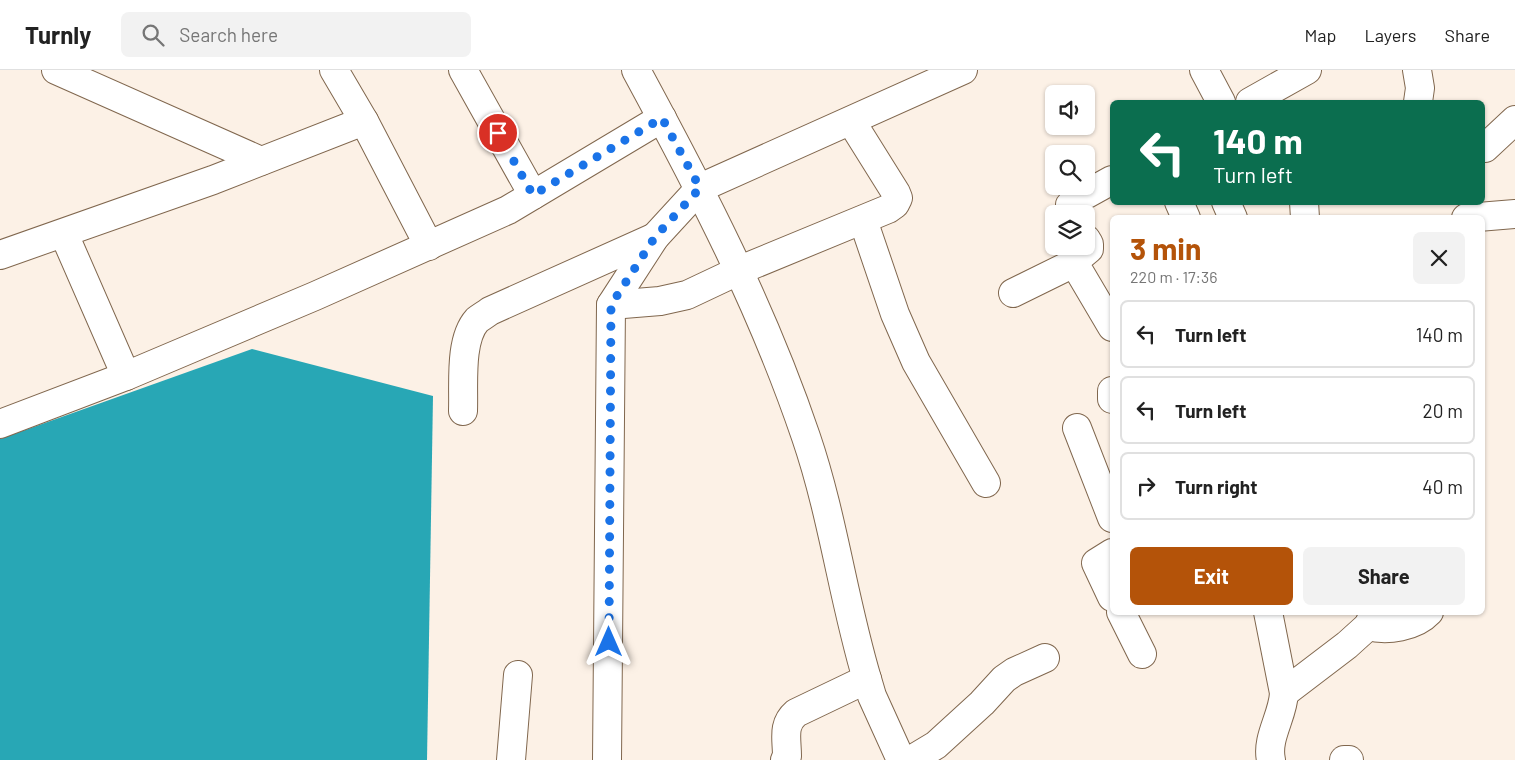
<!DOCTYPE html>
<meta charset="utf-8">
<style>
:root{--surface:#fff;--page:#f2f2f2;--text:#222;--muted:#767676;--line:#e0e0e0;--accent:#b45309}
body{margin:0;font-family:Barlow,sans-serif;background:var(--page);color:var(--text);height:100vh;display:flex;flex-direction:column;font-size:19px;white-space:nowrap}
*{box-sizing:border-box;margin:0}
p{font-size:16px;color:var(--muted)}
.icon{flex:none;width:28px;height:28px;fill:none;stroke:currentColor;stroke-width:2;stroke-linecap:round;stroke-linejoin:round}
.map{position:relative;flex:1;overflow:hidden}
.drawer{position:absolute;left:1110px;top:145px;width:375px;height:400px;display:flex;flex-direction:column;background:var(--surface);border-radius:8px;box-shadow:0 1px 4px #0004}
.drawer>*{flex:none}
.hud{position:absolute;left:1110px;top:30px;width:375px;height:105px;border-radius:8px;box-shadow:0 1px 4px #0004;background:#0b6e4f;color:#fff;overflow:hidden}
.controls{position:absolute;left:1045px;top:15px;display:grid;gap:10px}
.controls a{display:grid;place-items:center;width:50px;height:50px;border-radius:8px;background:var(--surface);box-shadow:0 1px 4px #0004;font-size:25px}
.pin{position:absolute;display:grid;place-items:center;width:42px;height:42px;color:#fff;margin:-21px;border:2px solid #fff;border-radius:50%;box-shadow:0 1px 5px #0007}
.me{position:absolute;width:55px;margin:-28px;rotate:0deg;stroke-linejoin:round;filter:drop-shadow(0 0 4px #0008)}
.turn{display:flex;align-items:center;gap:18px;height:105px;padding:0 20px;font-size:22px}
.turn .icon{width:65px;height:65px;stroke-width:2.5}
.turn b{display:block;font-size:35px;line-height:42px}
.round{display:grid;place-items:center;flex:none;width:52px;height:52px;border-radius:8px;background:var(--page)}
.head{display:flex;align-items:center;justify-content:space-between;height:85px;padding:0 20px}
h1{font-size:30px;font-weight:700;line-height:38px;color:var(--accent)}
.primary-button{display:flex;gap:10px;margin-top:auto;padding:10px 20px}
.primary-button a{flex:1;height:58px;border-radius:8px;background:var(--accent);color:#fff;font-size:20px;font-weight:700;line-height:58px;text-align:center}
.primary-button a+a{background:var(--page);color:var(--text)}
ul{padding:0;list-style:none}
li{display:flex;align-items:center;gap:15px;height:68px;margin:0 10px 8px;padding:0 10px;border:2px solid var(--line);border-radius:8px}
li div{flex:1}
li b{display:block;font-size:19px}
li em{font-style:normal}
header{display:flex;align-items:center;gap:30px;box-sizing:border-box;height:70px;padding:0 25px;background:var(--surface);border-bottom:1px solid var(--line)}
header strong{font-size:24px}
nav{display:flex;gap:28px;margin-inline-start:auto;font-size:18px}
.search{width:350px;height:45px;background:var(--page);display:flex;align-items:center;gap:12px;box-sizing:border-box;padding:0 18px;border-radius:8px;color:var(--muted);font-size:19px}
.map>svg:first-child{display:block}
.water{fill:#28a7b5}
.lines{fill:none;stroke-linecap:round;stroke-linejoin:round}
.minor-casing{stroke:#80674e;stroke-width:30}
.minor{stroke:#fff;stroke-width:28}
.route{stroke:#1a73e8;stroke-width:9;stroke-dasharray:0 16.2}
</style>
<header>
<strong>Turnly</strong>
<div class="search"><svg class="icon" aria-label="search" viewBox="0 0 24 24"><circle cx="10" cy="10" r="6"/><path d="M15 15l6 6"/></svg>Search here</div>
<nav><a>Map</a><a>Layers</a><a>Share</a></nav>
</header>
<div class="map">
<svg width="1515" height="690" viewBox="0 0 1515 690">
<rect width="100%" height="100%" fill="#fcf1e6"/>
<path class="water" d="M252,279L433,326L427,690H0V369Z"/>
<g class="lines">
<g class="minor-casing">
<g id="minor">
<path d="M56,0L261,91"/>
<path d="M334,0L364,51L429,176"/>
<path d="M463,0L533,125"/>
<path d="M636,0C701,120 762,237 806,367C833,446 843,529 867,609L872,626L901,690"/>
<path d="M1204,0L1221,32"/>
<path d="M1417,0L1420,18L1418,32"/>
<path d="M1250,32L1307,0"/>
<path d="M1485,78L1515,50"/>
<path d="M1179,132L1186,148"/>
<path d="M1226,132L1233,148"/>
<path d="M1304,132L1305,148"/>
<path d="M1072,144L1070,135L1074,131L1112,110"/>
<path d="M1466,148L1515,144"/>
<path d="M863,150L895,244L916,292L986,413"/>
<path d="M64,164L126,306"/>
<path d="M1086,169L1089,174V179L1077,189L1076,196L1112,257"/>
<path d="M0,185L213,110L364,51"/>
<path d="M1013,223L1076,192"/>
<path d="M611,235L660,231L687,225L740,200L888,139L895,134L898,128L896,123L851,51"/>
<path d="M1112,321V329"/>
<path d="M463,341C464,315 459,270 477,250C481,247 486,244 490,241L655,167"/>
<path d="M0,354L126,306L315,226L508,140L662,48"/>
<path d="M1077,358L1112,448"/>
<path d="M1112,483L1096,493L1112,527"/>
<path d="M1121,542L1142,584"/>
<path d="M1268,542L1284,623C1283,646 1266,668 1271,690"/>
<path d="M1368,556C1387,561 1415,557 1429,542"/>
<path d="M1284,623L1347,575L1368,556L1375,542"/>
<path d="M511,690L518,605"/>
<path d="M607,690L611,235L655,167L700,118L963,0"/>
<path d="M785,690L787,686C787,669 782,655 796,643L867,609"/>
<path d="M911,690L936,675L982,633L1004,609L1014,602L1045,588"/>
<path d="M1344,690H1349"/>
</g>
</g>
<use href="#minor" class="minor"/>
</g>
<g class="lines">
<path class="route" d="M498,63L533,125L662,48L700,118L655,167L611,235L609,572"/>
</g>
</svg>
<div class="controls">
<a><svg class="icon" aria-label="sound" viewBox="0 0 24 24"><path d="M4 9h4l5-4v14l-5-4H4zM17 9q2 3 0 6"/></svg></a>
<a><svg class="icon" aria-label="search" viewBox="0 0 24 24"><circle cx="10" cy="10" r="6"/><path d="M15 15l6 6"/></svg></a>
<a><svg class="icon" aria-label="layers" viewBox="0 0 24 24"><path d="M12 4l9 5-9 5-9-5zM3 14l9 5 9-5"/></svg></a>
</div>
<div class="pin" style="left:498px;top:63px;background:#d93025"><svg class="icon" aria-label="arrive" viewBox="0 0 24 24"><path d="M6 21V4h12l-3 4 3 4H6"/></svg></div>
<svg class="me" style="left:609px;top:572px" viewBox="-20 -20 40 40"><path d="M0-17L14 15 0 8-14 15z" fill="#1a73e8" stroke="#fff" stroke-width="4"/></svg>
<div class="hud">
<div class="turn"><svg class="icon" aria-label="left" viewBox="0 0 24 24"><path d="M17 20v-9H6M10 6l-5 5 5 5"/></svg><div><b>140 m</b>Turn left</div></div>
</div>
<section class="drawer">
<div class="head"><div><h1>3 min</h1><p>220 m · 17:36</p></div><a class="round"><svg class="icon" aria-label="close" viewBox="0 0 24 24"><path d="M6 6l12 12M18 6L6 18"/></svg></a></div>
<ul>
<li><svg class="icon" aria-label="left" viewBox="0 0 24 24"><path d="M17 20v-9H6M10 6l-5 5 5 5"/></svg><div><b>Turn left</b></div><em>140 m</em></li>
<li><svg class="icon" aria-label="left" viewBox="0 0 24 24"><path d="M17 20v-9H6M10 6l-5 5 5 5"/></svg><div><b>Turn left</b></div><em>20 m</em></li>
<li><svg class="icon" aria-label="right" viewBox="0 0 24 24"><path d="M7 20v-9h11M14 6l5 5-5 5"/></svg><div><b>Turn right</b></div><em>40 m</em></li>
</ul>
<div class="primary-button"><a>Exit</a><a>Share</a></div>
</section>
</div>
